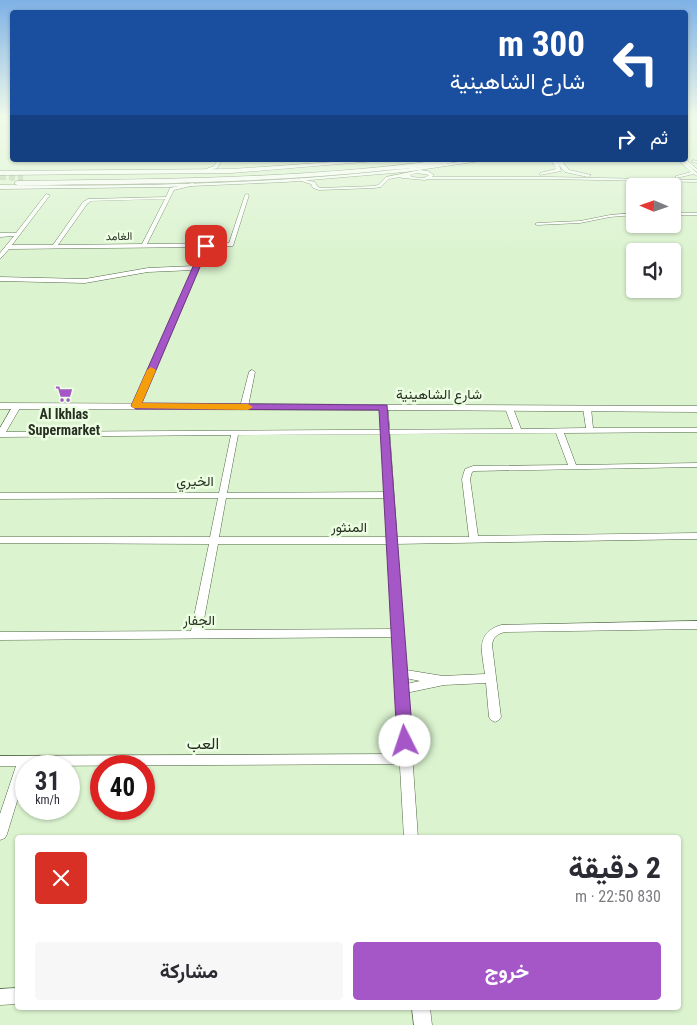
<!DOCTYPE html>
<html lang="ar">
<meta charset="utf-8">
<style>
:root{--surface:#fff;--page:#f7f7f7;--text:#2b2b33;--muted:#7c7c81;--accent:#a556c7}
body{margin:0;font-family:"Roboto Condensed",Vazirmatn,sans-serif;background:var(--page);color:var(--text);direction:rtl;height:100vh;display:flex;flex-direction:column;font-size:19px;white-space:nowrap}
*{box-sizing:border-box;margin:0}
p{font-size:16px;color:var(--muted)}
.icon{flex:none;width:28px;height:28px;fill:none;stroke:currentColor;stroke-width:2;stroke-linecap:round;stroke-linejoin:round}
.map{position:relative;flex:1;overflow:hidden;direction:ltr}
.side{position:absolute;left:15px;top:835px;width:666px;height:175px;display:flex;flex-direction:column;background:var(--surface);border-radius:5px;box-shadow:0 1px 4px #0004;direction:rtl}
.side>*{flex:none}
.guide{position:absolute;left:10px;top:10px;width:678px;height:152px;border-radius:5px;box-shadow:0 1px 4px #0004;direction:rtl;background:#1a4fa0;color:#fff;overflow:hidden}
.needle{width:32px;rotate:272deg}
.controls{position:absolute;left:626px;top:178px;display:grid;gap:10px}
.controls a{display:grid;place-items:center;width:55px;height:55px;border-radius:5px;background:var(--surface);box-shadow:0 1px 4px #0004;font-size:25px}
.speed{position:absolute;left:15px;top:755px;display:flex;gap:10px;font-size:25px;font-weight:700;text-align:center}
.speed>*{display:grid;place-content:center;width:65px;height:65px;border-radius:50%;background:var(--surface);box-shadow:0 1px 4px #0004;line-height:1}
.speed small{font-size:12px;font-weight:400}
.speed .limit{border:8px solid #d22;background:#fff;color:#111}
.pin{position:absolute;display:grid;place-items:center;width:42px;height:42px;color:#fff;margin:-21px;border-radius:10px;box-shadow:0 2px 8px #0006}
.me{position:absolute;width:55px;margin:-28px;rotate:356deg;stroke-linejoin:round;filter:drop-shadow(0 0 4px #0008)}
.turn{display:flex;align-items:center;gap:18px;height:105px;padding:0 20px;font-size:22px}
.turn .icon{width:65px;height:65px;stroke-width:2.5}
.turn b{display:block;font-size:35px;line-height:42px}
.then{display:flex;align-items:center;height:48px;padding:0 20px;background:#0003;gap:10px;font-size:19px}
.round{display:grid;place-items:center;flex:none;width:52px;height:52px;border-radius:5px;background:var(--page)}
.head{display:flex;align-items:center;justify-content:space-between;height:85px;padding:0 20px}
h1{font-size:30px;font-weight:700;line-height:38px}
.action{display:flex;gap:10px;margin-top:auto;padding:10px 20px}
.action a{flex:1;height:58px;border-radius:5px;background:var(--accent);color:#fff;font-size:20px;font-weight:700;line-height:58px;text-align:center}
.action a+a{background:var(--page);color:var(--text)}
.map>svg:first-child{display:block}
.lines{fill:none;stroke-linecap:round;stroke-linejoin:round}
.trunk-tunnel{stroke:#b7ccac;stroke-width:6;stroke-dasharray:6 3;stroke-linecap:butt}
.minor-casing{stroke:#536748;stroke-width:1}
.tertiary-casing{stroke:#536748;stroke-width:1}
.secondary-casing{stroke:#536748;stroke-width:1}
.trunk-casing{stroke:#536748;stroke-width:1}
.minor{fill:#fff;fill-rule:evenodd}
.tertiary{fill:#fff;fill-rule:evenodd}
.secondary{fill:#fff;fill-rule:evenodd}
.trunk{fill:#fff;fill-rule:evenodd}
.route{fill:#a556c7;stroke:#6b3881}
.slow{fill:#f59e0b}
.labels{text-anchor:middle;stroke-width:5;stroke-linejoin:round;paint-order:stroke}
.far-street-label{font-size:11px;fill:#272f22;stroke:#ecfee2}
.street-label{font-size:14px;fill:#272f22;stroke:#ecfee2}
.poi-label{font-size:14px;font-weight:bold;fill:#272f22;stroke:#ecfee2}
.near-street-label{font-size:16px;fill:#272f22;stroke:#ecfee2}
</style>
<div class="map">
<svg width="697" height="1025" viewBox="0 0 697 1025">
<rect width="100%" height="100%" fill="#dbf3cf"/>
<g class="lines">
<path class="trunk-tunnel" d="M0,177L23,178"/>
<g class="minor-casing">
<g id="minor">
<path d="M218,160H222L217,168L200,173L198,172L214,166Z"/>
<path d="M678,160H682L697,173V176L694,174L676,178V176L691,172Z"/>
<path d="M693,160L697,161V163L692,162Z"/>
<path d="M420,170L428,171L434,175L432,177H550L697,180V182L550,179H428L425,180L402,178L400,177L389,179L381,187L374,188L319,190L313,188L311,184L298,180L300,179L315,182L317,186L320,188L374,186L378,185L386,177ZM417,173L429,175L424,178L412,177L410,175Z"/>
<path d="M193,183L195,185L174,190L147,244L229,243L245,195L247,194L249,195L233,246L208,247L140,406L139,408H133L132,406L193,270L148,272L85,283L0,281V277L85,279L148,268L194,266L203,247L9,249L0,259V253L14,236L0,237V233H16L46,194L50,195L12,245H53L83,202L88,199L166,197L170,188ZM165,199L142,244L58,245L87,204L91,201Z"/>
<path d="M635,213V215L610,217L580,223L537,225L535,224L537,223L580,221L610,215Z"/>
<rect x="672" y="213" width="25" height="2"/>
<path d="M252,370L255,372L248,407L244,409L240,407L249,372Z"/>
<path d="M14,404H20L21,406L6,432L513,429L505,408L509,406L513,408L521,429L586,428L583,408L587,406L591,408L593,428H697V432L564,433L576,465L697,463V467L474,471L472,472L470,479L478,536L697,533V539L393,544H218L202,630L397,629L401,630L402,633L401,636L397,637L0,640V632L191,631L209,544L0,543V537H210L218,498L0,499V493H219L231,435L0,437V428ZM556,433L568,465L473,466L465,469L462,479L469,537H219L226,498H390L394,495L390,492L227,493L238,435Z"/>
<path d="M697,621V629L505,632C497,634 493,637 492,645L501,717L499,720L495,722L491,720L489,717L486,683L444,685L401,694L397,692L395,689L397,686L420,681L396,676L395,673L396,670L400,669L443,676L485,674C482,652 475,633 501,625Z"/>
<path d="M406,754L410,755L412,759L410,763L406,764L26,766V772L7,834L5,838L0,840V814L16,766H0V756Z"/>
<path d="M18,988V1004L0,1005V989Z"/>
</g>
</g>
<g class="tertiary-casing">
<g id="tertiary">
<path d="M685,159L697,169V172L681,160Z"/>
<path d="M0,403L697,406V412L388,410L418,838H404L380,410L0,409Z"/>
<path d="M412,1008H430L432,1025H414Z"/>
</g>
</g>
<g class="secondary-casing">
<g id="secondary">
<path d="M362,160H387L232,173L0,175V171L232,169Z"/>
<path d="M473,160H487L405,172L286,182L167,187L0,189V185C157,187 317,183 473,160Z"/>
<path d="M551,160H561L569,170L591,175L588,177L565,172L559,165L561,171L540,175V173L556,169Z"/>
</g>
</g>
<g class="trunk-casing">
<path id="trunk" d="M441,160H459C449,166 403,169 388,170C265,183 141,184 17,185L14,183L17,181C159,179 301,179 441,160Z"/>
</g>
<use href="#minor" class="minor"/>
<use href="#tertiary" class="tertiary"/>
<use href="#secondary" class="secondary"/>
<use href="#trunk" class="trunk"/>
</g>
<linearGradient id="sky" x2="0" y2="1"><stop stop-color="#7fb1e6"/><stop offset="0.45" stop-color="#effae9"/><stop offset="1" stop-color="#effae9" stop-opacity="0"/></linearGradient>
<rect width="697" height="259" fill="url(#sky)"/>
<path class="route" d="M203,244L209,246L142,403L387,405L413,741L410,746L405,748L399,746L397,741L379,410L136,409L131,406Z"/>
<path class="slow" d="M151,367L156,370L142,403L248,404L253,407L248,410L133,408L131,406L147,370Z"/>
<defs>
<g id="supermarket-bare" transform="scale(1.35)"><path d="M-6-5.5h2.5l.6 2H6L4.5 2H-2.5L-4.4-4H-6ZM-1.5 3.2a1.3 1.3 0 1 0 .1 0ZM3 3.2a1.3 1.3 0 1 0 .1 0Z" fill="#a556c7" stroke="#ecfee2" stroke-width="2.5" paint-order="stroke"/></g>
</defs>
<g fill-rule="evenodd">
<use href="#supermarket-bare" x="64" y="394"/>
</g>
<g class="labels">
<g class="far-street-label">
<text transform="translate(119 236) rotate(-1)" y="4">الغامد</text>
</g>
<g class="street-label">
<text x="439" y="399">شارع الشاهينية</text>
<text x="195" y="486">الخيري</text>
<text x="349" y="532">المنثور</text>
<text x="199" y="625">الجفار</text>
</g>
<g class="poi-label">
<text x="64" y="419">Al Ikhlas<tspan x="64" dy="16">Supermarket</tspan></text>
</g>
<g class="near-street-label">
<text x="203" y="749">العب</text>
</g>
</g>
</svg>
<div class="controls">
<a><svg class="needle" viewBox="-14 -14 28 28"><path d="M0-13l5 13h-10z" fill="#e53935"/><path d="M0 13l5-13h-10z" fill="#7c7c81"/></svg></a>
<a><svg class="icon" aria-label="sound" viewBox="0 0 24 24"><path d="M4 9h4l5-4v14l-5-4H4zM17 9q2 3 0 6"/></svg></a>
</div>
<div class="speed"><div>31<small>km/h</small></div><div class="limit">40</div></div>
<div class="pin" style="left:206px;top:246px;background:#d93025"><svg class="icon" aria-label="arrive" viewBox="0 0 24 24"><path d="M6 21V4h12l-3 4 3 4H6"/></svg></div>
<svg class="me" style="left:405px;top:741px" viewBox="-20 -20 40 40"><circle r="19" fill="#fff"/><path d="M0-13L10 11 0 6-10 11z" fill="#a556c7"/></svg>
<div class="guide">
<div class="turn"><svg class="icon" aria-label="left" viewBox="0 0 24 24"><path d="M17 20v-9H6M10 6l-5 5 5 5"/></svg><div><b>300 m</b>شارع الشاهينية</div></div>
<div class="then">ثم<svg class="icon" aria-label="right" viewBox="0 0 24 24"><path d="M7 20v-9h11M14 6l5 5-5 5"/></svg></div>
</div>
<section class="side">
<div class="head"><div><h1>2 دقيقة</h1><p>830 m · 22:50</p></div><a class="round" style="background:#d93025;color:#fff"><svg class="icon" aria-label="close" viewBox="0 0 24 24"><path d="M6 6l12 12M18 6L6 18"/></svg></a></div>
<div class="action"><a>خروج</a><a>مشاركة</a></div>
</section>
</div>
